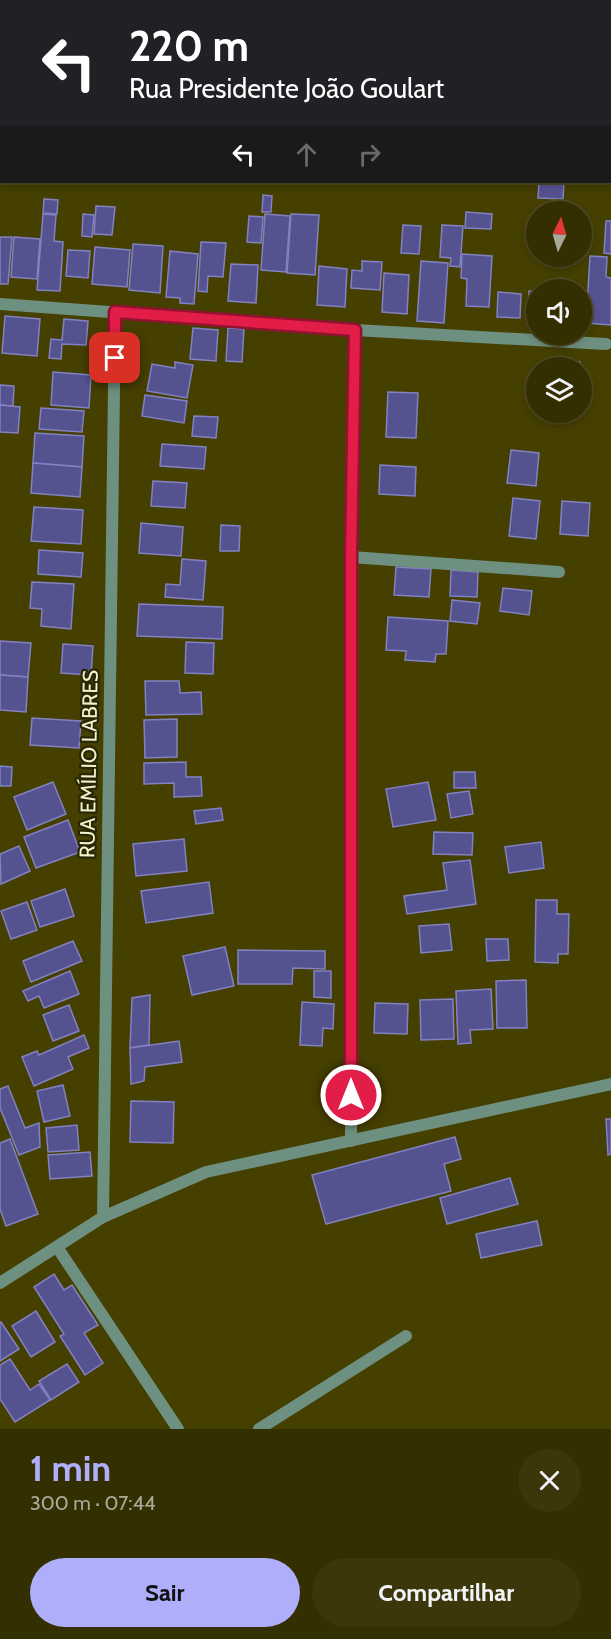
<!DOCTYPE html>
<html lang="pt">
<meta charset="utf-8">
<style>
:root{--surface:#342f00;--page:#3c370a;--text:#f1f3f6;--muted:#a9a999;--line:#4e4a22;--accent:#afaefa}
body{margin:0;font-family:Cabin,sans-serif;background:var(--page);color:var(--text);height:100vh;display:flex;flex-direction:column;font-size:22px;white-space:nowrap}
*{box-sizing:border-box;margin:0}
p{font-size:20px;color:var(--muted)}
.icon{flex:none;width:33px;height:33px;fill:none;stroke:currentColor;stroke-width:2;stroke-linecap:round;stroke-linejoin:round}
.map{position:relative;height:1429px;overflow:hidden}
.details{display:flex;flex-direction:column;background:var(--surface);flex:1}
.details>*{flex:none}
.hud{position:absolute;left:0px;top:0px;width:612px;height:183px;box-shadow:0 3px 9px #0003,0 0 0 2px var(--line);background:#202124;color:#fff;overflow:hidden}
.needle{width:39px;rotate:5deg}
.tools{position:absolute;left:526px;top:201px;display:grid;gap:12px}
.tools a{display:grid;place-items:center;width:66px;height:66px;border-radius:50%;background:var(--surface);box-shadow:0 3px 9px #0003,0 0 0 2px var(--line);font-size:30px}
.pin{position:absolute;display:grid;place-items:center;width:51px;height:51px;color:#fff;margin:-26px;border-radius:12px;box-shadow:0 3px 9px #0006}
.me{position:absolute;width:66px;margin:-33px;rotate:0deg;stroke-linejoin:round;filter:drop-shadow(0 0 4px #0008)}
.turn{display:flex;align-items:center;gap:21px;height:126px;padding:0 30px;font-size:27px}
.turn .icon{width:78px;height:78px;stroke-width:2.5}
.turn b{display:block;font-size:42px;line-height:51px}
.lanes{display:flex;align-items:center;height:57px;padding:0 30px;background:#0003;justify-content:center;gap:30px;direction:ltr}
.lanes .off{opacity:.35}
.round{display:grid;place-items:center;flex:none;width:63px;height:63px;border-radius:32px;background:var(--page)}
.overview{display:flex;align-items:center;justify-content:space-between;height:102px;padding:0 30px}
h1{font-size:36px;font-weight:800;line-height:45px;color:var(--accent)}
.cta{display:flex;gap:12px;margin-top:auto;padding:12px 30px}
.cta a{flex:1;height:69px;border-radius:36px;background:var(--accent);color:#111;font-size:24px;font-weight:800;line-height:69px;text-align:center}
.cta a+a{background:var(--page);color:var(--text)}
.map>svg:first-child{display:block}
.building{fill:#555290;stroke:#8281c2;stroke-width:1.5}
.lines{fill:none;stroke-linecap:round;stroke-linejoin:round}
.minor{stroke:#6e9080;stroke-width:12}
.tertiary{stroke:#6e9080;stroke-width:12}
.route-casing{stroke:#92132f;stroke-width:15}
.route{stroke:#e11d48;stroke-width:10}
.labels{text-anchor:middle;stroke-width:4.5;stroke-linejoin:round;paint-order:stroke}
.street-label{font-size:21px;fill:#f4f2cc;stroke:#282605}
</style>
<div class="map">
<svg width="611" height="1429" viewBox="0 0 611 1429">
<rect width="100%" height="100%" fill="#453f00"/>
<g class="building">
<path d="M539,182H564L563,199L538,198Z"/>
<path d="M263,195L272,196L271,212H262Z"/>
<path d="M44,199L58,200L57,214L43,213Z"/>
<path d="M96,206L115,207L112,235L94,234Z"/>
<path d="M466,212L492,214L491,229L465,228Z"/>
<path d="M43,214L56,215L54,241L63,242L60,291L37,290Z"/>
<path d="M83,214L94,215L92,237L82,236Z"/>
<path d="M265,214L290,216L286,272L261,270Z"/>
<path d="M291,214L319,215L315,275L287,273Z"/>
<path d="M249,216L263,217L261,243L247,242Z"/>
<path d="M606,221H611V254L604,253Z"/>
<path d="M403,225L421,226L419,254L401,253Z"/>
<path d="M442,225L463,226L460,267L450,266L451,258L440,257Z"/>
<path d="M0,237H12L8,284H0Z"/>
<path d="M14,237L40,239L37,279L11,277Z"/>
<path d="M201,242L226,243L223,277L208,276L207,292L198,291Z"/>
<path d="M133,244L163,246L160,293L129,290Z"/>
<path d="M95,247L130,250L127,287L92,284Z"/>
<path d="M68,250L90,251L88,278L66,276Z"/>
<path d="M170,251L198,254L194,304L180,303V298L166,297Z"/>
<path d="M462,254L492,256L489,307L466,306L467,279L461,278Z"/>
<path d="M590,256L607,257L606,277L611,278V325L586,323Z"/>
<path d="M362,261L382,262L380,290L351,288L352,270L362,271Z"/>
<path d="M421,261L448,263L444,323L417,321Z"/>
<path d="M231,264L258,265L256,303L228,301Z"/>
<path d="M319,266L347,269L345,307L317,305Z"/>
<path d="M384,273L409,275L407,314L382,312Z"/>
<path d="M553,287L584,290L582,324V290H553Z"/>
<path d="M529,291L537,292V324L527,323Z"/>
<path d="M498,292L521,294L520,318L497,317Z"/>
<path d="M5,316L40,319L37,356L2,353Z"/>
<path d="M64,319L88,321L86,345L62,344L61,359L49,358L51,339L62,340Z"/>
<path d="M193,328L218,330L216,361L190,359Z"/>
<path d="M228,328L244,329L242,362L226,361Z"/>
<path d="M551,360L580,362L579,368H550Z"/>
<path d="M175,362L193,365L187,398L147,391L152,364L175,368Z"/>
<path d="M53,372L91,375L89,408L51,405Z"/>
<path d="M0,385L14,386L13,406L0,405Z"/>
<path d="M388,392L418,393L416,438L386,437Z"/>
<path d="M145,395L187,401L184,423L142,416Z"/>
<path d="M0,405L20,407L18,433L0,432Z"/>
<path d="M41,408L84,411L82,432L39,429Z"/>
<path d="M194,416L218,417L216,438L192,436Z"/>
<path d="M35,433L84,436L82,467L33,463Z"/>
<path d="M162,444L206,447L204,469L160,466Z"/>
<path d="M511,450L539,453L536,486L507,483Z"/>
<path d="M33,463L82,467L80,497L31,493Z"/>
<path d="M380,465L416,467L415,496L379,494Z"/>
<path d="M153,481L187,483L185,508L151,506Z"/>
<path d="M513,498L540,501L536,539L509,536Z"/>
<path d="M562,501L590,503L588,536L560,534Z"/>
<path d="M34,507L83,510L81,544L31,541Z"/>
<path d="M141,523L183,527L181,556L139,553Z"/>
<path d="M221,525L240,526L239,551H220Z"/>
<path d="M39,550L83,553L81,577L38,574Z"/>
<path d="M182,559L206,561L203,600L165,597L166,584L180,585Z"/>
<path d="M396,567L431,569L429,597L394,595Z"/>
<path d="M451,570L478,572L477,597L450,596Z"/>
<path d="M32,582L74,584L71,629L41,626L42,609L30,608Z"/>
<path d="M503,588L532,591L529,615L500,611Z"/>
<path d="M452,600L480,603L477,624L450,621Z"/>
<path d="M139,604L223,607L222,639L137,636Z"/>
<path d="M388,617L448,621L446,654H436L435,662L405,660L406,651L386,650Z"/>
<path d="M0,641L31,643L28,677L0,675Z"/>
<path d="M186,642L214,643L213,674L185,673Z"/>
<path d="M63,644L93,646L91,675L61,673Z"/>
<path d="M0,675L28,677L26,712L0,710Z"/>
<path d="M145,681H179L180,693L201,692L202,714L146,715Z"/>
<path d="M32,718L81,721L79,748L30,745Z"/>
<path d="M177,719V757L145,758L144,720Z"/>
<path d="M186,762V777H201L202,796L174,797V783L144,784V763Z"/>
<path d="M0,766L12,767L11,786H0Z"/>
<path d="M454,772H475L476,788H454Z"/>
<path d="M53,782L66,814L27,830L14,797Z"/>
<path d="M428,782L436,820L393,827L386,789Z"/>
<path d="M469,791L473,814L451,818L447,794Z"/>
<path d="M221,808L223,820L196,824L194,811Z"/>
<path d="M68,820L80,852L36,868L24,837Z"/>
<path d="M434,832L473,833L472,855L433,854Z"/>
<path d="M184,839L187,871L136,876L133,844Z"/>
<path d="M541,842L544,868L509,873L505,847Z"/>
<path d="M19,846L30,871L1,884L0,854Z"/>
<path d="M470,860L476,904L407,914L404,896L447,890L443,863Z"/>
<path d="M209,882L213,913L146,923L141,891Z"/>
<path d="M65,889L74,916L40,927L31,901Z"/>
<path d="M536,900H557V914H569L568,954H558V963L535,962Z"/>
<path d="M27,902L37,930L11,939L1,911Z"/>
<path d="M449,924L452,950L421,953L419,926Z"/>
<path d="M486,939H508L509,960L487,961Z"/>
<path d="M73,941L82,961L31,982L23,961Z"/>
<path d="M225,947L234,986L192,995L183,956Z"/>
<path d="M238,950L325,951V969L293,968L292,984H238Z"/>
<path d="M70,971L79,994L44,1008L39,996L28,1001L23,991Z"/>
<path d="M314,971H331V998L314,997Z"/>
<path d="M526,980L527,1028H497L496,981Z"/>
<path d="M491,989L493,1029L470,1030L471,1043L458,1044L456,991Z"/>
<path d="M150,995L149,1045L130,1048L132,998Z"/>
<path d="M453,999L454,1039L421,1040L420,1000Z"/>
<path d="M302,1002L334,1004L333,1029L323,1028L322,1046L300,1045Z"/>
<path d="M375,1003L408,1004L407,1034L374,1033Z"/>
<path d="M69,1005L79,1031L53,1041L43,1015Z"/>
<path d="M84,1035L89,1048L68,1057L73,1069L34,1086L22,1057L37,1051L39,1055Z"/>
<path d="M179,1041L182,1062L145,1067L144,1081L131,1084L130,1048Z"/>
<path d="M63,1085L70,1116L44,1122L37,1091Z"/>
<path d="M8,1086L25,1128L39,1123L40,1147L19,1155L0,1108V1089Z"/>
<path d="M131,1101L174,1102L173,1143L130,1142Z"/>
<path d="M606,1119H611V1154L608,1155Z"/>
<path d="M77,1125L79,1150L48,1152L46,1128Z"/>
<path d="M455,1137L461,1159L444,1164L451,1191L326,1224L312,1175Z"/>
<path d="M10,1139L38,1214L6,1226L0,1209V1143Z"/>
<path d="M90,1152L92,1176L50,1179L48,1155Z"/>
<path d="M510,1178L518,1204L447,1224L440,1198Z"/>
<path d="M537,1221L542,1245L481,1258L476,1234Z"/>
<path d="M54,1274L64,1290L72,1285L98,1325L84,1333L103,1363L85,1375L60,1336L64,1334L34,1287Z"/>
<path d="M36,1311L55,1342L31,1357L12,1326Z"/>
<path d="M1,1322L19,1349L0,1361V1323Z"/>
<path d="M10,1359L30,1390L39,1384L50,1400L15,1422L0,1399V1365Z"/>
<path d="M67,1364L79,1382L51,1400L39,1381Z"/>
</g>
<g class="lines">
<g class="minor">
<path d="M0,304L355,330L606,344"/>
<path d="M351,557L559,572"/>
<path d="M351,1141V557L355,330"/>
<path d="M103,1217L115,312"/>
<path d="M57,1247L178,1429"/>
<path d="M259,1429L406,1336"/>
</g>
<path class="tertiary" d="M0,1283L103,1217L206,1172L611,1084"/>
</g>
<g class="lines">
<g class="route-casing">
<path id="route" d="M115,358V312L355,330L351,557V1095"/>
</g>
<use href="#route" class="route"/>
</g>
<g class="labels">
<g class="street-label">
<text transform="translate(89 764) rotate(-89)" y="7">RUA EMÍLIO LABRES</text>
</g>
</g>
</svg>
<div class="tools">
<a><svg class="needle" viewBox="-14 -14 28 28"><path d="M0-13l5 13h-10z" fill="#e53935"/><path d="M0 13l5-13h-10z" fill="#a9a999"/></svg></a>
<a><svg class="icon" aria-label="sound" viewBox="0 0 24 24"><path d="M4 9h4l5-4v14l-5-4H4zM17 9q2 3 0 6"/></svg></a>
<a><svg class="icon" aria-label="layers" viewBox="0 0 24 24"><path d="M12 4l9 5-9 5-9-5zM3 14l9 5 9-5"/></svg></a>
</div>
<div class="pin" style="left:115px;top:358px;background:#d93025"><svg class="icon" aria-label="arrive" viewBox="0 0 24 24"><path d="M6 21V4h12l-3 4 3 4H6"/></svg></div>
<svg class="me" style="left:351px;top:1095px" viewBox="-20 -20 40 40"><circle r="17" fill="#e11d48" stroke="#fff" stroke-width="3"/><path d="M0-11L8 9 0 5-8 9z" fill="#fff"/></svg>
<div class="hud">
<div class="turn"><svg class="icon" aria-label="left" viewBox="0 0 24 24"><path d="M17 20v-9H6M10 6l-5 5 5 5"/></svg><div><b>220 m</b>Rua Presidente João Goulart</div></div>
<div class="lanes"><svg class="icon" aria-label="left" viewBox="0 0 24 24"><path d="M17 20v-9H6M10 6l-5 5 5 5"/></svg><svg class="icon off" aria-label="ahead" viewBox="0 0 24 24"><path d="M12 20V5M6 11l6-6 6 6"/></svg><svg class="icon off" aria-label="right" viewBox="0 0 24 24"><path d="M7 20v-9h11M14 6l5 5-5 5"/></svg></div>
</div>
</div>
<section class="details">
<div class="overview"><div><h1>1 min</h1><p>300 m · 07:44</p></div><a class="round"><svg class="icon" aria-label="close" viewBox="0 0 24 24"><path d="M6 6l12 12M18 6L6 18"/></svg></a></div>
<div class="cta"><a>Sair</a><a>Compartilhar</a></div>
</section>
